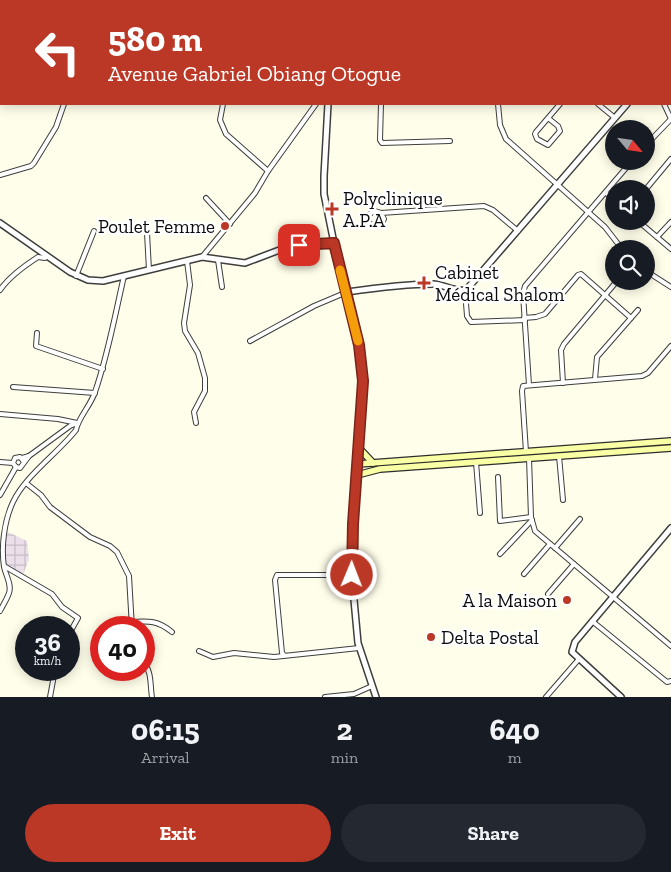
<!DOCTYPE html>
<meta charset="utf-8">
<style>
:root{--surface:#171b24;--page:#242831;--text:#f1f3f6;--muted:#9ea1a6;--accent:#ba3825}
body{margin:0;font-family:"Zilla Slab",serif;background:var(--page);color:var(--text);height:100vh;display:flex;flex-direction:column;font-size:19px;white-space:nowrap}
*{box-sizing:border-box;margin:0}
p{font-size:16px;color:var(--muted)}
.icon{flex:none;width:28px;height:28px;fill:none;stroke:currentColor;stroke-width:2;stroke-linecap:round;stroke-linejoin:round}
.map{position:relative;height:697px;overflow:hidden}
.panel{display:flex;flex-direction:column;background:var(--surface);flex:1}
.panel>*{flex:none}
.hud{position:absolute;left:0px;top:0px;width:671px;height:105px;box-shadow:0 2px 12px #0003;background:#ba3825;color:#fff;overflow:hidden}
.needle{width:32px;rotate:119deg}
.fabs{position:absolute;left:605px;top:120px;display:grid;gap:10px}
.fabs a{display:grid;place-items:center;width:50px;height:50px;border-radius:50%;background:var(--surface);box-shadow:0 2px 12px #0003;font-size:25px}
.speed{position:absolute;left:15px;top:616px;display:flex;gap:10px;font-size:25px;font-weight:700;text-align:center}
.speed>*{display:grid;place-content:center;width:65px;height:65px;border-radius:50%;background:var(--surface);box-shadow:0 2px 12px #0003;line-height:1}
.speed small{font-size:12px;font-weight:400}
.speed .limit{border:8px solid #d22;background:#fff;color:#111}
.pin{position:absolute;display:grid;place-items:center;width:42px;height:42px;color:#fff;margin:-21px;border-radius:10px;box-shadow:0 2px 8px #0006}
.me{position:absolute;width:55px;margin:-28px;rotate:1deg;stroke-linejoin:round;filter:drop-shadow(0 0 4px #0008)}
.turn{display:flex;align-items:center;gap:18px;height:105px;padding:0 25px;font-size:22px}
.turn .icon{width:65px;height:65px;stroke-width:2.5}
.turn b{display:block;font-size:35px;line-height:42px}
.eta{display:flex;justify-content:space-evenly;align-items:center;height:85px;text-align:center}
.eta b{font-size:30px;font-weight:700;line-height:35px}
.button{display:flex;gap:10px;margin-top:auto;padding:10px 25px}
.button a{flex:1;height:58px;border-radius:30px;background:var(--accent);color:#fff;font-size:20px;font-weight:700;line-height:58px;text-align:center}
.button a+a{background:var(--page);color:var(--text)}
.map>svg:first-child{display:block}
.industrial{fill:url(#industrial-grid)}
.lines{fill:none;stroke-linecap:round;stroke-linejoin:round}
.minor-casing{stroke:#3e3e3e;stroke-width:6}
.tertiary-casing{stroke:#3e3e3e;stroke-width:8}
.secondary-casing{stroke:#2d2d2d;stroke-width:8}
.minor{stroke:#fff;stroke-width:4}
.tertiary{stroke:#fff;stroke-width:5}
.secondary{stroke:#f9ffa5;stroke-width:5.5}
.route-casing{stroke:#792418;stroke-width:12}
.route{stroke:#ba3825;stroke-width:9}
.slow{stroke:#f59e0b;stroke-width:9}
.poi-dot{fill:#ba3825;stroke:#fff;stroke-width:2}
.labels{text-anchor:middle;stroke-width:5;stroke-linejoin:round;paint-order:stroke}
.poi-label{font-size:19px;fill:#0b0b0b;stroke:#fff;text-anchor:start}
</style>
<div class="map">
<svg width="671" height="697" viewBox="0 0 671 697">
<defs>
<pattern id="industrial-grid" width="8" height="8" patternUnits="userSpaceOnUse" patternTransform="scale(1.25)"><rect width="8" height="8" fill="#ebdfea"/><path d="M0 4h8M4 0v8" fill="none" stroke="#c8bec7"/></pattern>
</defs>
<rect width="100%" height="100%" fill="#fffeea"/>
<path class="industrial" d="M6,531L27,541L29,559L23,575L5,564Z"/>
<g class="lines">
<g class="minor-casing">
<g id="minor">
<path d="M451,0V1"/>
<path d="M491,0L492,1"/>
<path d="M534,0V1"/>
<path d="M574,0V1"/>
<path d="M27,1V0"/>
<path d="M90,1L91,0"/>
<path d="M599,1L622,0"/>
<path d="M670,25H671"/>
<path d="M0,42L1,40"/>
<path d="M223,104L220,120L226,134L268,171"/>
<path d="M381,104L380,140L382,143L450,141"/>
<path d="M498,104L500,125L506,139L605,227L622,249"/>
<path d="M598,104L615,118"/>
<path d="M664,104L671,119"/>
<path d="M548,118L558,126L560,131L548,145L537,139L535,134L536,132L560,104"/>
<path d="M646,145L671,119"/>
<path d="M0,175L31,166L34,163L56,127L64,104"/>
<path d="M646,189L671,159"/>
<path d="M606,193L614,200"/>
<path d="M206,198L230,224"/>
<path d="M381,213L384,219L381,225L374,226L369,223C367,217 369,213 375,211L381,213L484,206L493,210L518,231"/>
<path d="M638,221L671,249"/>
<path d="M147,233L149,270"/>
<path d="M657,237L671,222"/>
<path d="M202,257L255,193L268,171L316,104"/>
<path d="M218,260L222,287"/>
<path d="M187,261L190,285L184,323L185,331L198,353L205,378V391L194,412L196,423"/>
<path d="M646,271L671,287"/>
<path d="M76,276L94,231"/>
<path d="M0,290C9,277 24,266 38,257L45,258L46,256"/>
<path d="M465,291L467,316L471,322L525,320"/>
<path d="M524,318L536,317L545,314L578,275L581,274L631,318"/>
<path d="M37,333L36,346L103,369"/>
<path d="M250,341L314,306L347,292"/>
<path d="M595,379L597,357L638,310"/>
<path d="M563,383L561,350L564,344L617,281"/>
<path d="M529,385L523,294L525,286L632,161"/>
<path d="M13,387L95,393"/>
<path d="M0,414L58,419L77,423"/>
<path d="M526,452L522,391L523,386L642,376L648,373L671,346"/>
<path d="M559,456L563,500"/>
<path d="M22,458L29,456L70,426L77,423"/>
<path d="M529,458L531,517L535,531L671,646"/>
<path d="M0,462L13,463"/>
<path d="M24,462L20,457L15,458L13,463L16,467L20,468L29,456"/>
<path d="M476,462L480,513"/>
<path d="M498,477L500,521L531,517"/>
<path d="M26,483L41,495L50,507L90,537L110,546L117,552L129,576L132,628"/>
<path d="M0,495L16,467"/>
<path d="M555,548L580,519"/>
<path d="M500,554L532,520"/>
<path d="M4,566L52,594L62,607L78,618L69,634"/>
<path d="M524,574L550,544"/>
<path d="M548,594L574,564"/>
<path d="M0,611C3,605 7,599 9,593C12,585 6,576 4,567C1,547 4,521 13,502C25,476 58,453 76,430C78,418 91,405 95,392C108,355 115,315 124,276"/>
<path d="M592,621L667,682L671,681"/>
<path d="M130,622C149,621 157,620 172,632"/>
<path d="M199,651L213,657L234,653L274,657L359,648"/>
<path d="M284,655L282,653L275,580L277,575H352"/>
<path d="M144,663C152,672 150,686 152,697"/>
<path d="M50,697L55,670"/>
<path d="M325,697L354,694L372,686"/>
<path d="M546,697L579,659"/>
</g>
</g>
<g class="tertiary-casing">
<g id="tertiary">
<path d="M335,0V1"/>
<path d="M670,76H671"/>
<path d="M328,104L324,176V194L334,243L359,345L363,381L352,543L353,589L358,643L376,697"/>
<path d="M0,223L70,272L88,280L103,281L202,257L245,263L290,246L334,243"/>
<path d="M347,292C375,288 404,284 433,284C444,284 458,294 467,289L627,104"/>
<path d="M621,697L572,652L575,642L671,528"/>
</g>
</g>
<g class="secondary-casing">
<g id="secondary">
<path d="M359,448L373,463"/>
<path d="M358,464L671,441"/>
<path d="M357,475L380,469L671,448"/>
</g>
</g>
<use href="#minor" class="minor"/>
<use href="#tertiary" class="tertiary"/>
<use href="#secondary" class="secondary"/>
</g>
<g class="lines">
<g class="route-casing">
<path id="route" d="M299,245L334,243L359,345L363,381L353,524L352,575"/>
</g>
<use href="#route" class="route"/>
<path class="slow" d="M340,270L358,341"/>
</g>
<g class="poi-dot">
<path d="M329.5 201.5h5v5h5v5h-5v5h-5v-5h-5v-5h5z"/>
<circle cx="225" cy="226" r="5"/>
<path d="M421.5 275.5h5v5h5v5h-5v5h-5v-5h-5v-5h5z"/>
<circle cx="567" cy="600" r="5"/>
<circle cx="431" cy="637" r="5"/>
</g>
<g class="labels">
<g class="poi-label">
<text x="343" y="205">Polyclinique<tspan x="343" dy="22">A.P.A</tspan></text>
<text x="215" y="233" text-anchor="end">Poulet Femme</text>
<text x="435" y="279">Cabinet<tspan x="435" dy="22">Médical Shalom</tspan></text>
<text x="557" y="607" text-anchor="end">A la Maison</text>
<text x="441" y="644">Delta Postal</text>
</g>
</g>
</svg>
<div class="fabs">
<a><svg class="needle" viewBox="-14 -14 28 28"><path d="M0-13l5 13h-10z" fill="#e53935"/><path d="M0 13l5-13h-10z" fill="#9ea1a6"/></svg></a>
<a><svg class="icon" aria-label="sound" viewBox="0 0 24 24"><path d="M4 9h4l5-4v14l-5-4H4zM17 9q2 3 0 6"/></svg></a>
<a><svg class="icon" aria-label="search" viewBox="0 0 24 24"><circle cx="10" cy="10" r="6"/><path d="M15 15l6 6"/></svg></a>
</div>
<div class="speed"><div>36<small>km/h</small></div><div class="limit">40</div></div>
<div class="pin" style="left:299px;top:245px;background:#d93025"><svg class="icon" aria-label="arrive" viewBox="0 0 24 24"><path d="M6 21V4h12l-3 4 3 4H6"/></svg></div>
<svg class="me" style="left:352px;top:575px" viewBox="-20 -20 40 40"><circle r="17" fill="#ba3825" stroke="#fff" stroke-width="3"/><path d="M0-11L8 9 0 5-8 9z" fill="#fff"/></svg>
<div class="hud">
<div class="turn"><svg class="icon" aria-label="left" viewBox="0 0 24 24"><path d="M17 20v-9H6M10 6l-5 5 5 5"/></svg><div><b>580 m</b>Avenue Gabriel Obiang Otogue</div></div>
</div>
</div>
<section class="panel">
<div class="eta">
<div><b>06:15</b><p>Arrival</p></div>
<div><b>2</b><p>min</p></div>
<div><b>640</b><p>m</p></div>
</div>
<div class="button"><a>Exit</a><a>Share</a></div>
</section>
